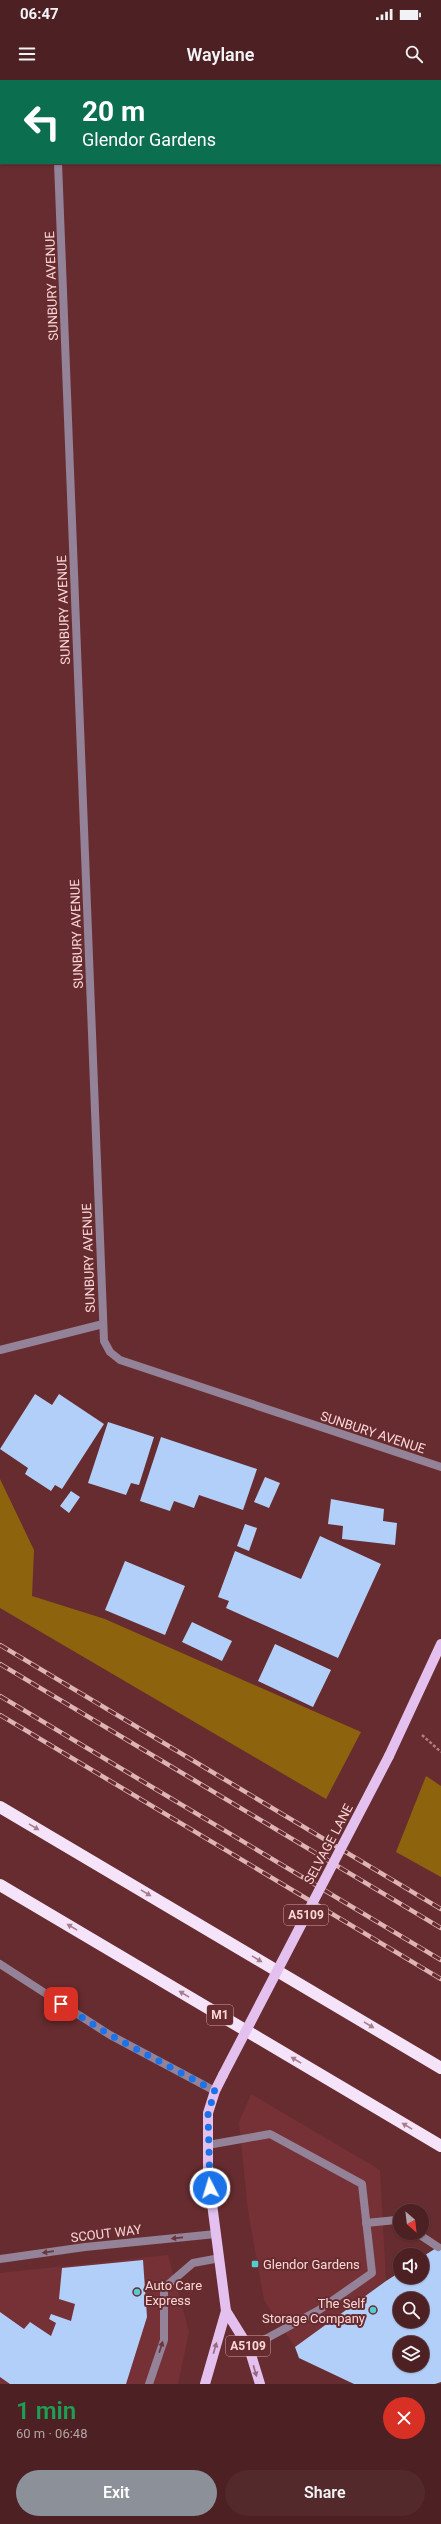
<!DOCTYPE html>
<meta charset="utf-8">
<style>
:root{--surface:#4d2123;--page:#54292b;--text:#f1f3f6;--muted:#b3a3a6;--line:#643e41;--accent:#8c9099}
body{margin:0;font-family:Roboto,sans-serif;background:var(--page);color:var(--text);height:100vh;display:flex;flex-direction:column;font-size:15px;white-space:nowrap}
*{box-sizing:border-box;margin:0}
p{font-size:13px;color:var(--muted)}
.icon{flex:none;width:22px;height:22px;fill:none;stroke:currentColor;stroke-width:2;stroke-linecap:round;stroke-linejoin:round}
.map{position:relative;height:2304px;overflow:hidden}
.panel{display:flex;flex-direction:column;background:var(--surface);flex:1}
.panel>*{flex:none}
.banner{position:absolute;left:0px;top:0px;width:441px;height:84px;box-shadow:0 1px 3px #0004,0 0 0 1px var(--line);background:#0b6e4f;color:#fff;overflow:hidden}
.needle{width:26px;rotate:152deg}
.tools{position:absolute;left:393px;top:2124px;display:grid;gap:8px}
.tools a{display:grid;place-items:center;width:36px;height:36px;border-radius:50%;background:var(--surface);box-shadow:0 1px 3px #0004,0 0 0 1px var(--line);font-size:20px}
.pin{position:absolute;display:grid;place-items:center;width:34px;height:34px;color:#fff;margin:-17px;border-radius:8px;box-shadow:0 2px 6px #0006}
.me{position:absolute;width:44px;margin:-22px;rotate:355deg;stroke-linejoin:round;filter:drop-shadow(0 0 3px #0008)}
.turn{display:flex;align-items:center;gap:14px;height:84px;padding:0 16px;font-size:18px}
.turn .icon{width:52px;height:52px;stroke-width:2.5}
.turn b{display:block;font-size:28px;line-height:34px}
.round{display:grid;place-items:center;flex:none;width:42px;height:42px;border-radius:21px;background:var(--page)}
.overview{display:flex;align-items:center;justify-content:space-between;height:68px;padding:0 16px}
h1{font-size:24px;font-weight:600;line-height:30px;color:#1e9e55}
.primary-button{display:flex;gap:8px;margin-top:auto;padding:8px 16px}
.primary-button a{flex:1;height:46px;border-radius:24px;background:var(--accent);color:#fff;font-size:16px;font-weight:600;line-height:46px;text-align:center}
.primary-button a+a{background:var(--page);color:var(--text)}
.status{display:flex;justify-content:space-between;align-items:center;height:28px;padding:0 20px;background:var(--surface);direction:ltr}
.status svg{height:11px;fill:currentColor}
header{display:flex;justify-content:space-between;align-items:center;height:52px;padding:0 16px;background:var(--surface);font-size:18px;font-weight:600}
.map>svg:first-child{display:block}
.built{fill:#753136}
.green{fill:#8d630e}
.building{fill:#b2cff9;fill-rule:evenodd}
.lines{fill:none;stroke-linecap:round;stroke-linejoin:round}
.path{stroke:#af7e7f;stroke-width:2.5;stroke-dasharray:3 2;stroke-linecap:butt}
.lane{stroke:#938298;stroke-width:8}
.street{stroke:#938298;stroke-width:8}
.primary{stroke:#e3c0ee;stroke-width:10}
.highway{stroke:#f4e3f9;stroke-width:12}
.rail-casing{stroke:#ddb3b3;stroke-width:4.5}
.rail{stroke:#672c2f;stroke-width:3;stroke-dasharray:9;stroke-linecap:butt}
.primary-bridge{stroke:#e3c0ee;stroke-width:10}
.oneway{fill:#a67e8a}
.oneway2{fill:#6b353a}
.oneway3{fill:#99677b}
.route{stroke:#1a73e8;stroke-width:7;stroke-dasharray:0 12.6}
.poi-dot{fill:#52ccd0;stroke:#672c2f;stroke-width:1.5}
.labels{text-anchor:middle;stroke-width:4;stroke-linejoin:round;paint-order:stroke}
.shield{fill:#672c2f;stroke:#cfa3a4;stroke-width:1}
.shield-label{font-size:12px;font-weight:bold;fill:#fcd6d6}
.street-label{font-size:13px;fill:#fcd6d6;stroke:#672c2f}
.poi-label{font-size:13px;fill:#fcd6d6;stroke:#672c2f;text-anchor:start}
</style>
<div class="status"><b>06:47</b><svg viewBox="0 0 49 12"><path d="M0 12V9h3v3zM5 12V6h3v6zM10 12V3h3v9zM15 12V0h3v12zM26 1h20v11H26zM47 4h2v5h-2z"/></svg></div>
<header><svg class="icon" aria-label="menu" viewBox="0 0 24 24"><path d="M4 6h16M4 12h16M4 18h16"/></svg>Waylane<svg class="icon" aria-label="search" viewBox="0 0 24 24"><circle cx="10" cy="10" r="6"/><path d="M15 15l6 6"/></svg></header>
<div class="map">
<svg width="441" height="2304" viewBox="0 0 441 2304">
<rect width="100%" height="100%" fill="#672c2f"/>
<g class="built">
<path d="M251,2014L380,2090L386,2201L295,2267L264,2220L248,2131L239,2042Z"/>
<path d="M168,2175L189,2252L178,2304H0V2193Z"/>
</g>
<g class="green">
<path d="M0,1399L34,1470L32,1516L105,1539L361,1652L326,1719L0,1528Z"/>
<path d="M426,1696L441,1706V1797L396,1772Z"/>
</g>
<g class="building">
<path d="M35,1314L52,1325L59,1314L104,1344L62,1409L55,1405L51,1411L25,1394L28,1388L0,1369Z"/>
<path d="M108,1342L154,1357L139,1405L131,1403L126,1415L88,1403Z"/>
<path d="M161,1357L257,1389L243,1430L199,1415L194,1428L174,1421L170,1431L140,1421Z"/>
<path d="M265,1397L280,1403L269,1428L254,1422Z"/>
<path d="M71,1411L80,1417L69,1433L60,1426Z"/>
<path d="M331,1419L384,1429L383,1441L397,1443L395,1465L342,1459L343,1446L328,1444Z"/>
<path d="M245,1444L257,1448L249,1471L237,1466Z"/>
<path d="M320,1456L381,1484L338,1578L226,1528L229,1521L218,1517L235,1471L301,1499Z"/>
<path d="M125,1481L185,1506L165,1555L105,1530Z"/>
<path d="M192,1542L232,1561L222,1581L182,1562Z"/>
<path d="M275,1564L331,1590L313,1627L258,1601Z"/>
<path d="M441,2165V2302L435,2304H354L299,2278L295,2267L386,2201L400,2192V2197H422V2177ZM400,2219H422V2241H400ZM400,2263H422V2285H400Z"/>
<path d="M143,2180L147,2237L126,2304H10L0,2297V2232L24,2249L30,2242L51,2256L56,2243L49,2239L51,2234L71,2241L75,2224L59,2219L62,2188Z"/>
</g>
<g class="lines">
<path class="path" d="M422,1655L441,1672"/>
<g class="lane">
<path d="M208,2065L270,2054L362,2104L372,2193L319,2230L249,2268"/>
<path d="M366,2143L396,2140L400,2142"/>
<path d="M417,2153L438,2167"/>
<path d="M0,2179L85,2167L216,2154"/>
</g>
<g class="street">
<path d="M225,1L226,0"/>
<path d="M0,53H1"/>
<path d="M58,83L104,1261L110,1272L120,1280L441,1387"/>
<path d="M0,1270L103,1244"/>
<path d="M0,1884L110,1955L215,2011"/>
<path d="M149,2304L164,2260V2208L193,2183L220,2178"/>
</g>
<g class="primary">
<path d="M389,1676L441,1564"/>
<path d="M226,2231L249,2268L260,2304"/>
<path d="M205,2304L226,2231L208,2093V2033L215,2011L223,1995"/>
</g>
<g class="highway">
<path d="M0,1727L441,1988"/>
<path d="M0,1805L441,2066"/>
</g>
<g class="rail-casing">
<g id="rail">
<path d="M0,1565L441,1829"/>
<path d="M0,1584L441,1848"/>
<path d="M0,1616L441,1880"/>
<path d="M0,1635L441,1899"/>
</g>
</g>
<use href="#rail" class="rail"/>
<path class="primary-bridge" d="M223,1995L389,1676"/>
</g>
<defs><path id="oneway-solid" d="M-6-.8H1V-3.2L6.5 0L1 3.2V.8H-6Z"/></defs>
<g class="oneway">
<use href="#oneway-solid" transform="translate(34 1747) rotate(31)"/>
<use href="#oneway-solid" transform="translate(146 1813) rotate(31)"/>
<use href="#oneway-solid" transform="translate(72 1847) rotate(-149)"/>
<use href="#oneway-solid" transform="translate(257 1879) rotate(31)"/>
<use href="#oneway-solid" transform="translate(184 1914) rotate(-149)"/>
<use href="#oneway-solid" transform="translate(369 1945) rotate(31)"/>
<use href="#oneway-solid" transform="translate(296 1980) rotate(-149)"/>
<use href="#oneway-solid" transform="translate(407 2046) rotate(-149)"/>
</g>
<g class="oneway2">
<use href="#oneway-solid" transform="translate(177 2158) rotate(174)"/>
<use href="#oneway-solid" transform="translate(48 2172) rotate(172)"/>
<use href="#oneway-solid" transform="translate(161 2267) rotate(-72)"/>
</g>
<g class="oneway3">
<use href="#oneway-solid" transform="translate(215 2268) rotate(-74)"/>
<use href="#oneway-solid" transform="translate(255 2291) rotate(74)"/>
</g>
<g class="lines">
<path class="route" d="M61,1924L110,1955L215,2011L208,2033L210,2108"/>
</g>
<g class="poi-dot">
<rect x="251" y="2180" width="8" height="8" rx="2"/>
<circle cx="137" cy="2212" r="4"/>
<circle cx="373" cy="2230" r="4"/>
</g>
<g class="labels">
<g class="shield">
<rect x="284" y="1825" width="44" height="20" rx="3"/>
<rect x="207" y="1925" width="26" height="20" rx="3"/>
<rect x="226" y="2256" width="44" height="20" rx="3"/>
</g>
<g class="shield-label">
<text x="306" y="1839">A5109</text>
<text x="220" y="1939">M1</text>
<text x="248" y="2270">A5109</text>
</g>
<g class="street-label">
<text transform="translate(51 206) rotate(-92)" y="5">SUNBURY AVENUE</text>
<text transform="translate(63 530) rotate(-92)" y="5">SUNBURY AVENUE</text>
<text transform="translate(76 854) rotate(-92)" y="5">SUNBURY AVENUE</text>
<text transform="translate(88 1178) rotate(-92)" y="5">SUNBURY AVENUE</text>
<text transform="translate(373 1352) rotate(18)" y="5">SUNBURY AVENUE</text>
<text transform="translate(328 1764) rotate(-62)" y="5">SELVAGE LANE</text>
<text transform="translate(106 2153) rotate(-7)" y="5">SCOUT WAY</text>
</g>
<g class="poi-label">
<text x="263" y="2189">Glendor Gardens</text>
<text x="145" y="2210">Auto Care<tspan x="145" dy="15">Express</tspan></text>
<text x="365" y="2228" text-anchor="end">The Self<tspan x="365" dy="15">Storage Company</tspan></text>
</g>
</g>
</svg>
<div class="tools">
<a><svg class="needle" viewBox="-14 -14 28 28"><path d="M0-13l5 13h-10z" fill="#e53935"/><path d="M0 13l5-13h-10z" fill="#b3a3a6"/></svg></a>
<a><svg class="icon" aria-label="sound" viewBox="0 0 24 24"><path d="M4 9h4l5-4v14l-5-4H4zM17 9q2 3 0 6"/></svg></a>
<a><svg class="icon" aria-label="search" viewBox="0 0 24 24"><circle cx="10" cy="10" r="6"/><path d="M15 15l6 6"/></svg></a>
<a><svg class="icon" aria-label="layers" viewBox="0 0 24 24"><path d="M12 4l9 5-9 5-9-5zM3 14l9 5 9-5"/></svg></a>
</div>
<div class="pin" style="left:61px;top:1924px;background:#d93025"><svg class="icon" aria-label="arrive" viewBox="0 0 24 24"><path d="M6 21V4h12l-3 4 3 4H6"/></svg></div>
<svg class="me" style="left:210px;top:2108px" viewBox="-20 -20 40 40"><circle r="17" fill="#1a73e8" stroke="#fff" stroke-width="3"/><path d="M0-11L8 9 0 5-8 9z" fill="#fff"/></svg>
<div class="banner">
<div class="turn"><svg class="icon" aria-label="left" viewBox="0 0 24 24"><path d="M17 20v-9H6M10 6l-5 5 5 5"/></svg><div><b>20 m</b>Glendor Gardens</div></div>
</div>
</div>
<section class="panel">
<div class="overview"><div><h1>1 min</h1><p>60 m · 06:48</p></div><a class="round" style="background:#d93025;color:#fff"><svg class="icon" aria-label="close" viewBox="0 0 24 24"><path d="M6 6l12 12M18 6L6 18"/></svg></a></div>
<div class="primary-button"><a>Exit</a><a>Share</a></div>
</section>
